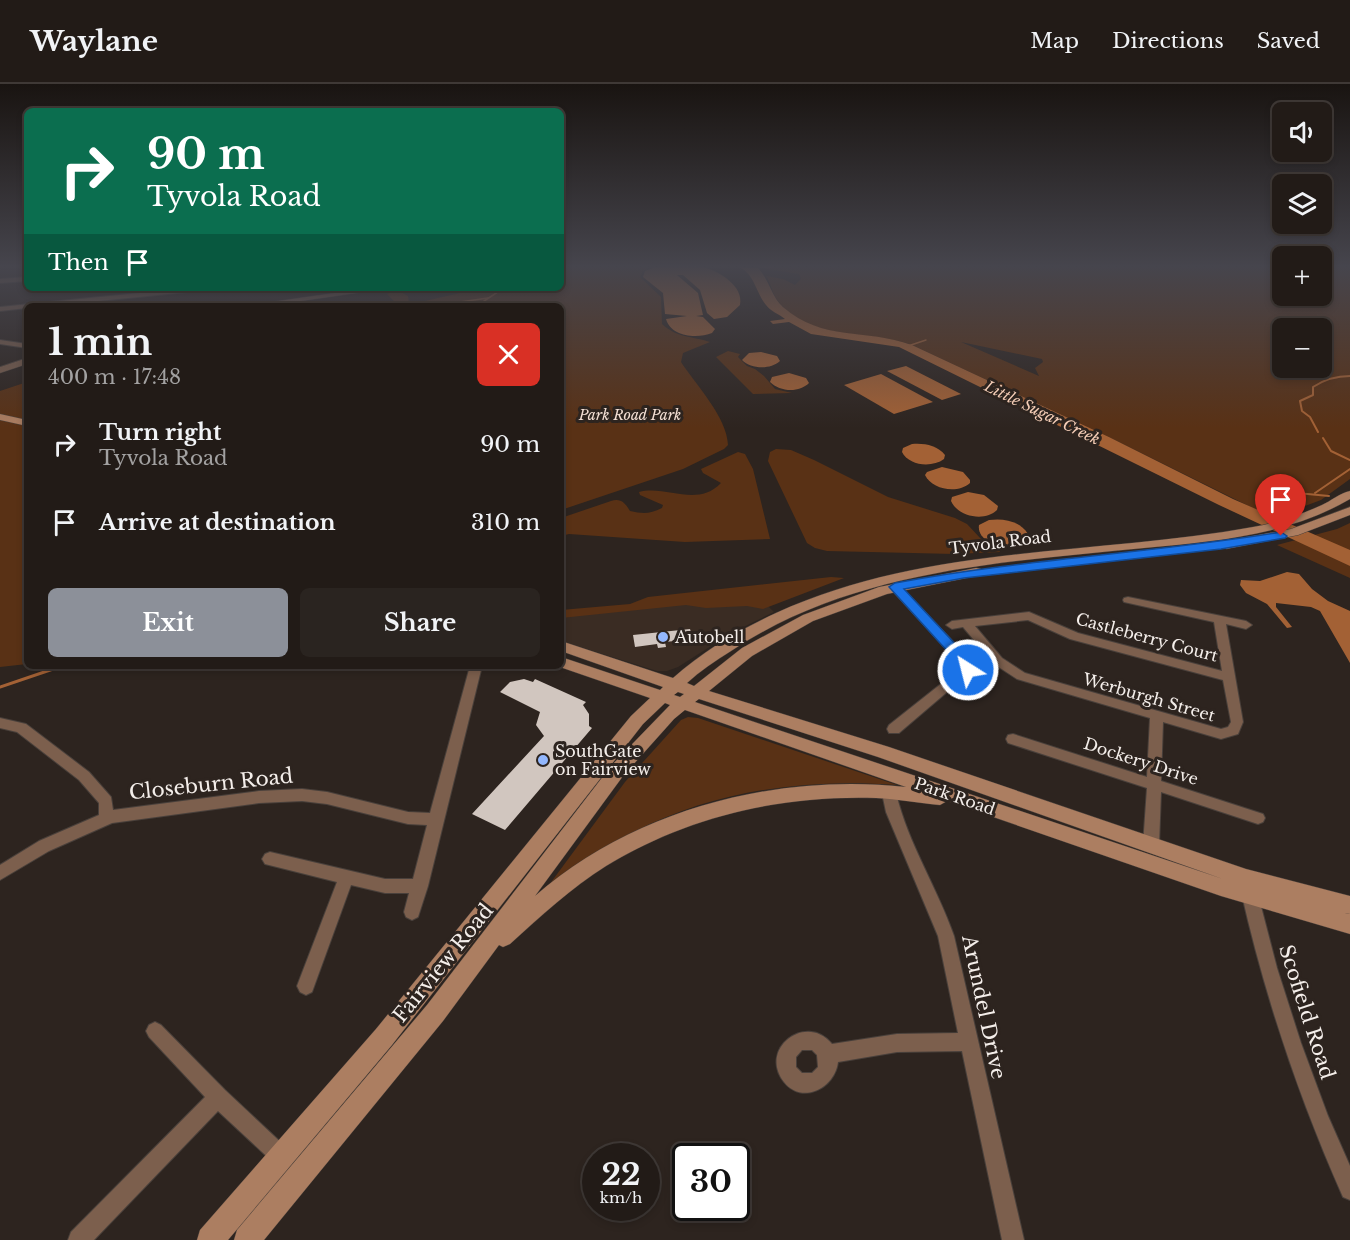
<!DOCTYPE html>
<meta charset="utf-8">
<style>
:root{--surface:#221b17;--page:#2a2420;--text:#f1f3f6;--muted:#a2a1a1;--line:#3f3936;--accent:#8c9099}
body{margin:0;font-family:"Libre Baskerville",serif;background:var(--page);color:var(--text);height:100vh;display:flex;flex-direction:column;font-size:22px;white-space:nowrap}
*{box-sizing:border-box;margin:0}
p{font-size:20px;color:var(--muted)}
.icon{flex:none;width:33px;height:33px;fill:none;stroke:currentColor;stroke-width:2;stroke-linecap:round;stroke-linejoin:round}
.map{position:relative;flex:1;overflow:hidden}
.details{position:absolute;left:24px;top:219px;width:540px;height:366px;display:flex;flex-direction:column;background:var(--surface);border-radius:9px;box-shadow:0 3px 9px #0003,0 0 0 2px var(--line)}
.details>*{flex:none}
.hud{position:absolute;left:24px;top:24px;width:540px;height:183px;border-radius:9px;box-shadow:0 3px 9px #0003,0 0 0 2px var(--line);background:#0b6e4f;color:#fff;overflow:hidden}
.buttons{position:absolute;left:1272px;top:18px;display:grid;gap:12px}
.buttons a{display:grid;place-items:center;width:60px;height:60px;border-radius:9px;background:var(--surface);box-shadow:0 3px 9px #0003,0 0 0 2px var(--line);font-size:30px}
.speed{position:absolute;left:582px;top:1059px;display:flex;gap:12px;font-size:30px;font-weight:700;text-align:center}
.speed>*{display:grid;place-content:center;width:78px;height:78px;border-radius:50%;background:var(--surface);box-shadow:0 3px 9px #0003,0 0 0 2px var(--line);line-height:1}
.speed small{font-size:15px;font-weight:400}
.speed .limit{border:3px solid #111;border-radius:9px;background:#fff;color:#111}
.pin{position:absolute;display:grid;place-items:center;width:51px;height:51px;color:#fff;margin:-62px -26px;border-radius:50% 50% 50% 0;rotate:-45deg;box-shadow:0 0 6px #0007}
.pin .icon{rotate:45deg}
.me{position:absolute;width:66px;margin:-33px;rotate:324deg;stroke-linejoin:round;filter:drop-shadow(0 0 4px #0008)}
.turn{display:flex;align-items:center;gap:21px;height:126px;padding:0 24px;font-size:27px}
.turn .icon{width:78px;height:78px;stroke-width:2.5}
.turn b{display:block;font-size:42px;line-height:51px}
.then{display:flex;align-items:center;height:57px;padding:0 24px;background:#0003;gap:12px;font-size:22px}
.round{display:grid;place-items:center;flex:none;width:63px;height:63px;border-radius:9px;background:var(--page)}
.summary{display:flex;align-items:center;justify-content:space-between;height:102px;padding:0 24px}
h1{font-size:36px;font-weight:800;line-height:45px}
.primary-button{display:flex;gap:12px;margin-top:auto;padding:12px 24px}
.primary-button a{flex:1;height:69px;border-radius:9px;background:var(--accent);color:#fff;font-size:24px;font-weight:800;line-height:69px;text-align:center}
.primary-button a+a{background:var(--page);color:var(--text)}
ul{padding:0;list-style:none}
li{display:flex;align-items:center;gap:18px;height:78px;padding:0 24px}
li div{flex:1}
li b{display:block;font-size:22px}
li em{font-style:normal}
header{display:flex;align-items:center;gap:36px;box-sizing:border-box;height:84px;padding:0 30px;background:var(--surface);border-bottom:2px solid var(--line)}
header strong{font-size:28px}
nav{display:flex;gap:33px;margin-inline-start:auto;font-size:21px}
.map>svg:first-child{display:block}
.built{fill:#3a2c23}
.green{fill:#593115;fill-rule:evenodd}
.water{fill:#a36135}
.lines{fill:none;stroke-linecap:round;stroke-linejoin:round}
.stream-far2{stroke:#a36135;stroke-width:1.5}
.stream-far1{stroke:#a36135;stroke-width:2}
.stream{stroke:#a36135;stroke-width:3}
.building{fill:#d1c6bf}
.minor-casing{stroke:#49403b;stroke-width:2}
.tertiary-casing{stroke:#49403b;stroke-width:1}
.secondary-casing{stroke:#49403b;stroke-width:1}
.minor{fill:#7c5f4d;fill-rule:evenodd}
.tertiary{fill:#7c5f4d;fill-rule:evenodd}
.secondary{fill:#ac7e61;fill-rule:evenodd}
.route{fill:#1a73e8;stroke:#114b97;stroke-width:1.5}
.poi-dot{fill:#93b7fd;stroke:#2d241f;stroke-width:2}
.labels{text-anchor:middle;stroke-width:6;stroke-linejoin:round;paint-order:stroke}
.far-park-label{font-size:14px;font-style:italic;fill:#f3dfd4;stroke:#2d241f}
.far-water-label{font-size:15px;font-style:italic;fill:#f4cdb6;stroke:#2d241f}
.street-label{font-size:16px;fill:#f4eeea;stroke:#2d241f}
.poi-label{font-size:16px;fill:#f4eeea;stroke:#2d241f;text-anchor:start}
.near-street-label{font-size:20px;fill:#f4eeea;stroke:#2d241f}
</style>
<header>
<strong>Waylane</strong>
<nav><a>Map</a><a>Directions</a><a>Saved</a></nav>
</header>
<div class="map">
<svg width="1350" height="1156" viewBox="0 0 1350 1156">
<rect width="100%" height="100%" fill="#2d241f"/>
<path class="built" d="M761,515L774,528L733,548L678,583L667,587H657L561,557V528Z"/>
<g class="green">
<path d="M561,183H651L643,187L640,193L661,213L662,240C677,254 692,252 710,258L683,269L681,278C696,301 727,333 728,361L724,365L683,385L561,426V222H399L387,210L397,206L408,212L409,219L412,220L460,209L470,204H561Z"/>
<path d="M756,183H1282V212H1322V183H1350V395L1321,416L1273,434L1109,353L912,261C868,245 810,258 778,217C772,209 771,200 766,192L783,195L795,201L801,195L799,190ZM1282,244H1322V284H1282ZM961,258L1042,275L1043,278L1035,284L1039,292Z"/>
<path d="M728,267L740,270L738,273L747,282L755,285L764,292L775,305L792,309L753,310L716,273Z"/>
<path d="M27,298V580L0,583V307Z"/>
<path d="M776,365L791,366L814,376L888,413L955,434L967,440L981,455L999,465L1000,468L955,470L827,467L815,464L807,459L768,377L770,368Z"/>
<path d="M738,368L745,370L753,385L770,455L685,458L569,450L561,452V434L611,417C621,414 625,419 630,427C643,430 650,430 662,424L663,421L640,411L639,408C667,401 697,424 721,399L703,389L701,385Z"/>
<path d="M1350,439V494L1277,461L1337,445Z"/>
<path d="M831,493L844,494L763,525L747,522L706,524L686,521L561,534V526L630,520L648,513Z"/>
<path d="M688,633L698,634L897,701C807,694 715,706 634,748C613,758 594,770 575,783C566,788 558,796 549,801L625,698L681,636Z"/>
</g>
<g class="water">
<path d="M655,183C670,183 688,180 703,183C719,187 744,202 740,221L727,233L714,235L707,229L700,206L683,191H677L698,209L703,231L696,232L703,233L715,245L712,249C697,255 671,253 666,235L687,232L665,230L663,209L643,193L645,187Z"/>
<path d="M738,183L758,184C769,195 771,212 783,223C823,258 865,244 912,261L1109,353L1233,415L1350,466V482L1219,421L899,263L811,250L789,238L773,240L770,237L785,235C779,230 770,227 766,221C756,209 754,188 738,183Z"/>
<path d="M761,268L777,272L780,277C770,286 751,285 742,276L749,269Z"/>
<path d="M906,282L961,310L942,316L887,287Z"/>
<path d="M789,289L806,294L809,299C799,309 780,308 770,298L772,293Z"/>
<path d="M881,290L933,318L894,330L844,301Z"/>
<path d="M912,360C924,359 937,361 945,371L944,375C932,384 909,382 902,368L903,364Z"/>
<path d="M942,383L963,388L970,396V399C958,410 932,406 925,391L927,388Z"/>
<path d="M968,408L984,411L998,422L997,426C985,438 958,433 951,417L952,413Z"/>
<path d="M989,436C1004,434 1020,437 1028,450V455C1017,469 976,462 979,441Z"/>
<path d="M1287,488L1299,490L1312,505L1328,517L1350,527V579L1320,527L1311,523L1276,519V523L1292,543L1287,544L1267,520L1246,509L1240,501L1241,496L1260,497Z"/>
</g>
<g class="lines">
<g class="stream-far2">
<path d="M760,183H773"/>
<path d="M432,222L488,214"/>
<path d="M482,222L484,217L504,204"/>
<path d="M908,262L926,256"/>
</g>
<g class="stream-far1">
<path d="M1318,348L1310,333L1302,327L1300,317L1313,311V303C1325,295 1336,292 1350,292"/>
<path d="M1323,354L1331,367L1350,376"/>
<path d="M1315,409L1350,385"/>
<path d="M1262,419L1286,408L1329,412"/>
</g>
<path class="stream" d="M0,603L62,582"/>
</g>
<g class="building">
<path d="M690,545L693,555L665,558L666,563L658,564L657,560L635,563L633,551Z"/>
<path d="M524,595L533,598L535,595L586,618L583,621L589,630V642L592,644L505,746L472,730L544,652L536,641L540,628L500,608L510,598Z"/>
</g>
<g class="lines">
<g class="minor-casing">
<g id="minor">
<path d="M27,193V197L0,199V195Z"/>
<path d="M190,204H219L222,206L219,208L197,207L49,222H27V224L0,227V223Z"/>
<path d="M0,256L27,260V264L0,260Z"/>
<path d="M895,500L899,501L958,563L974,585L899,649H889L887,645L889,641L961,584L950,569L891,505L890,503L891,501Z"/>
<path d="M1128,513L1246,537L1252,541L1246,545L1226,540L1243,638L1238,650L1221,655L1163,638L1161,697L1263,730L1265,734L1263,738L1258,740L1161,708L1159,761L1156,766L1151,768L1146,766L1143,761L1147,704L1008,659L1006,655L1008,651L1013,650L1147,693L1150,634L1017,595L994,580L963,543L952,545L946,541L952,537L1029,528L1078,549L1222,587L1214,538L1124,518L1123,516L1124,514ZM1028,536L1070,555L1223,596L1231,638L1228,643L1221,645L1025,589L1002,574L975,542Z"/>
<path d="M470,582H482L428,802L418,833L412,836L406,833L404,828L409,809H385L351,801L312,908L306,911L300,908L297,902L337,798L265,780L262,775L265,770L270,768L385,795H413L427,741L408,740L327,720L302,717L259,719L112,739L49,767L0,796V781L39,757L99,731V719L79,696L17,648L0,644V634L26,640L89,688L111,713L113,726L259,707L302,705L327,708L408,728L430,729Z"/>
<path d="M889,703L894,705L896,709C908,760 937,803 954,852L1024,1156H1002L962,967L897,968L838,978C835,1004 802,1021 784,998C758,965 806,928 832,960L897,950L958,949L938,852L886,728L882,709L884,705ZM802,966H812L817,971L818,983L812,989H802L796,983V973Z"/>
<path d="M1249,800L1255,802L1257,807L1277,884L1301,959L1328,1032L1350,1082V1116L1343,1113C1299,1014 1265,913 1241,807L1243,802Z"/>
<path d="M155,938L161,941L225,1006L289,1066L292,1073L289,1080L282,1083L275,1080L218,1027L94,1156H68L71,1148L205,1013L149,953L146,947L149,941Z"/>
</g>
</g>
<g class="tertiary-casing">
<g id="tertiary">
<path d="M370,204H391L266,222H244Z"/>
<path d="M27,274V280L0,289V283Z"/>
</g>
</g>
<g class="secondary-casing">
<g id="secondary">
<path d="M0,330L27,336V342L0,336Z"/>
<path d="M1350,407V415C1287,452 1215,457 1144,464C1003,478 852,486 731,567C715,577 700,587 687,599L694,602L742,564L803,531L879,503L976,484L981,485L983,488L981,491L887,510L813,537L752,572L709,607L889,663L1246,785L1350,812V830L1345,829L1350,830V850L1221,812L947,717L940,721C919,719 898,715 876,714C781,711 688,732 606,782C571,804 541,832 510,860L503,863L499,861L443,937L264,1156H234L237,1146L427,921L611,682L670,621L665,619L643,640L392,961L228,1156H197L200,1146L376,945L631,632L650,614L557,582H561V573L660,606L663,603L561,567V557L673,594C703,567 739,546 776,529C927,460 1093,472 1253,443C1277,439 1300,431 1322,421C1331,417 1340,409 1350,407ZM678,608L684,610L680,613L674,611ZM699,615L878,673L1223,795L695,618ZM685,626L906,703C776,689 635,725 535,812L623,692L674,635Z"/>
<path d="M1350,423V431L1298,451L1226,465L1220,461L1226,457L1291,445Z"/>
</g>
</g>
<use href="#minor" class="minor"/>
<use href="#tertiary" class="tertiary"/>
<use href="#secondary" class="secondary"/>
</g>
<linearGradient id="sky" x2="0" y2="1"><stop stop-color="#191411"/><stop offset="0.53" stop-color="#46454d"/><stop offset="1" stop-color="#46454d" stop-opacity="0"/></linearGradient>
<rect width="1350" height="344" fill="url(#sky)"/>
<path class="route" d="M1281,448L1287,452L1285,454L1221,465L964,494L904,505L973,579L975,586L968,591L963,589L949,569L889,503L895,499C1023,475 1153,469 1281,448Z"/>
<g class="poi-dot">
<circle cx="663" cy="553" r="6"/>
<circle cx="543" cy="676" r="6"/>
</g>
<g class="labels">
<g class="far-park-label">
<text x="630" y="336">Park Road Park</text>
</g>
<g class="far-water-label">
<text transform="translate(1042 329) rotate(26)" y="5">Little Sugar Creek</text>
</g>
<g class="street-label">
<text transform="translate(1000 458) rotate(-7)" y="6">Tyvola Road</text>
<text transform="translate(1147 553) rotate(15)" y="6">Castleberry Court</text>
<text transform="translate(1149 613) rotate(16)" y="6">Werburgh Street</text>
<text transform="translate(1141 677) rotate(18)" y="6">Dockery Drive</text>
<text transform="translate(955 712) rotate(19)" y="6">Park Road</text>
</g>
<g class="poi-label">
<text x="675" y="559">Autobell</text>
<text x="555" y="673">SouthGate<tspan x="555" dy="18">on Fairview</tspan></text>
</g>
<g class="near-street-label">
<text transform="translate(211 700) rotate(-6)" y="7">Closeburn Road</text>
<text transform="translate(443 879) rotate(-51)" y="7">Fairview Road</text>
<text transform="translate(984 923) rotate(78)" y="7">Arundel Drive</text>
<text transform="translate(1307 928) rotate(72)" y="7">Scofield Road</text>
</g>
</g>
</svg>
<div class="buttons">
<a><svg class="icon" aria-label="sound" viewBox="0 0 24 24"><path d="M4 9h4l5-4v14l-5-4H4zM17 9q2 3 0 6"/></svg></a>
<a><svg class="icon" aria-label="layers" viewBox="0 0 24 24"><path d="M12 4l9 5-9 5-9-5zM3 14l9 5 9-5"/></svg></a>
<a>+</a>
<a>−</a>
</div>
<div class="speed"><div>22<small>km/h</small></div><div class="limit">30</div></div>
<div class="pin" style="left:1281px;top:452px;background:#d93025"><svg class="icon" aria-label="arrive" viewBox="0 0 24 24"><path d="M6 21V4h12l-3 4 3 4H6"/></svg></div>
<svg class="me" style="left:968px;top:586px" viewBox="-20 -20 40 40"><circle r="17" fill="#1a73e8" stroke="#fff" stroke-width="3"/><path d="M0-11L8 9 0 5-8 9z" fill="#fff"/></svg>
<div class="hud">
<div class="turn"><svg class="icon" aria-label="right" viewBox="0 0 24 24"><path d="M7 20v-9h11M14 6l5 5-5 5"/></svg><div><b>90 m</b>Tyvola Road</div></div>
<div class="then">Then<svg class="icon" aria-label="arrive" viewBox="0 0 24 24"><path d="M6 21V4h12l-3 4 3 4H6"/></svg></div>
</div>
<section class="details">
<div class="summary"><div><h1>1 min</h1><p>400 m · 17:48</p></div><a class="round" style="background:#d93025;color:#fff"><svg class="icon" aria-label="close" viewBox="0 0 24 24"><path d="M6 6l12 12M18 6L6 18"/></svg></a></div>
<ul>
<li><svg class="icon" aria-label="right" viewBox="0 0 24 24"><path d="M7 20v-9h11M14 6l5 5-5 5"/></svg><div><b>Turn right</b><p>Tyvola Road</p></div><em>90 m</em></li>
<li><svg class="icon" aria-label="arrive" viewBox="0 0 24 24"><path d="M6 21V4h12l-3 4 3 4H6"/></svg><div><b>Arrive at destination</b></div><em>310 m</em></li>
</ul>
<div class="primary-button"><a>Exit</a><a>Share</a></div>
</section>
</div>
